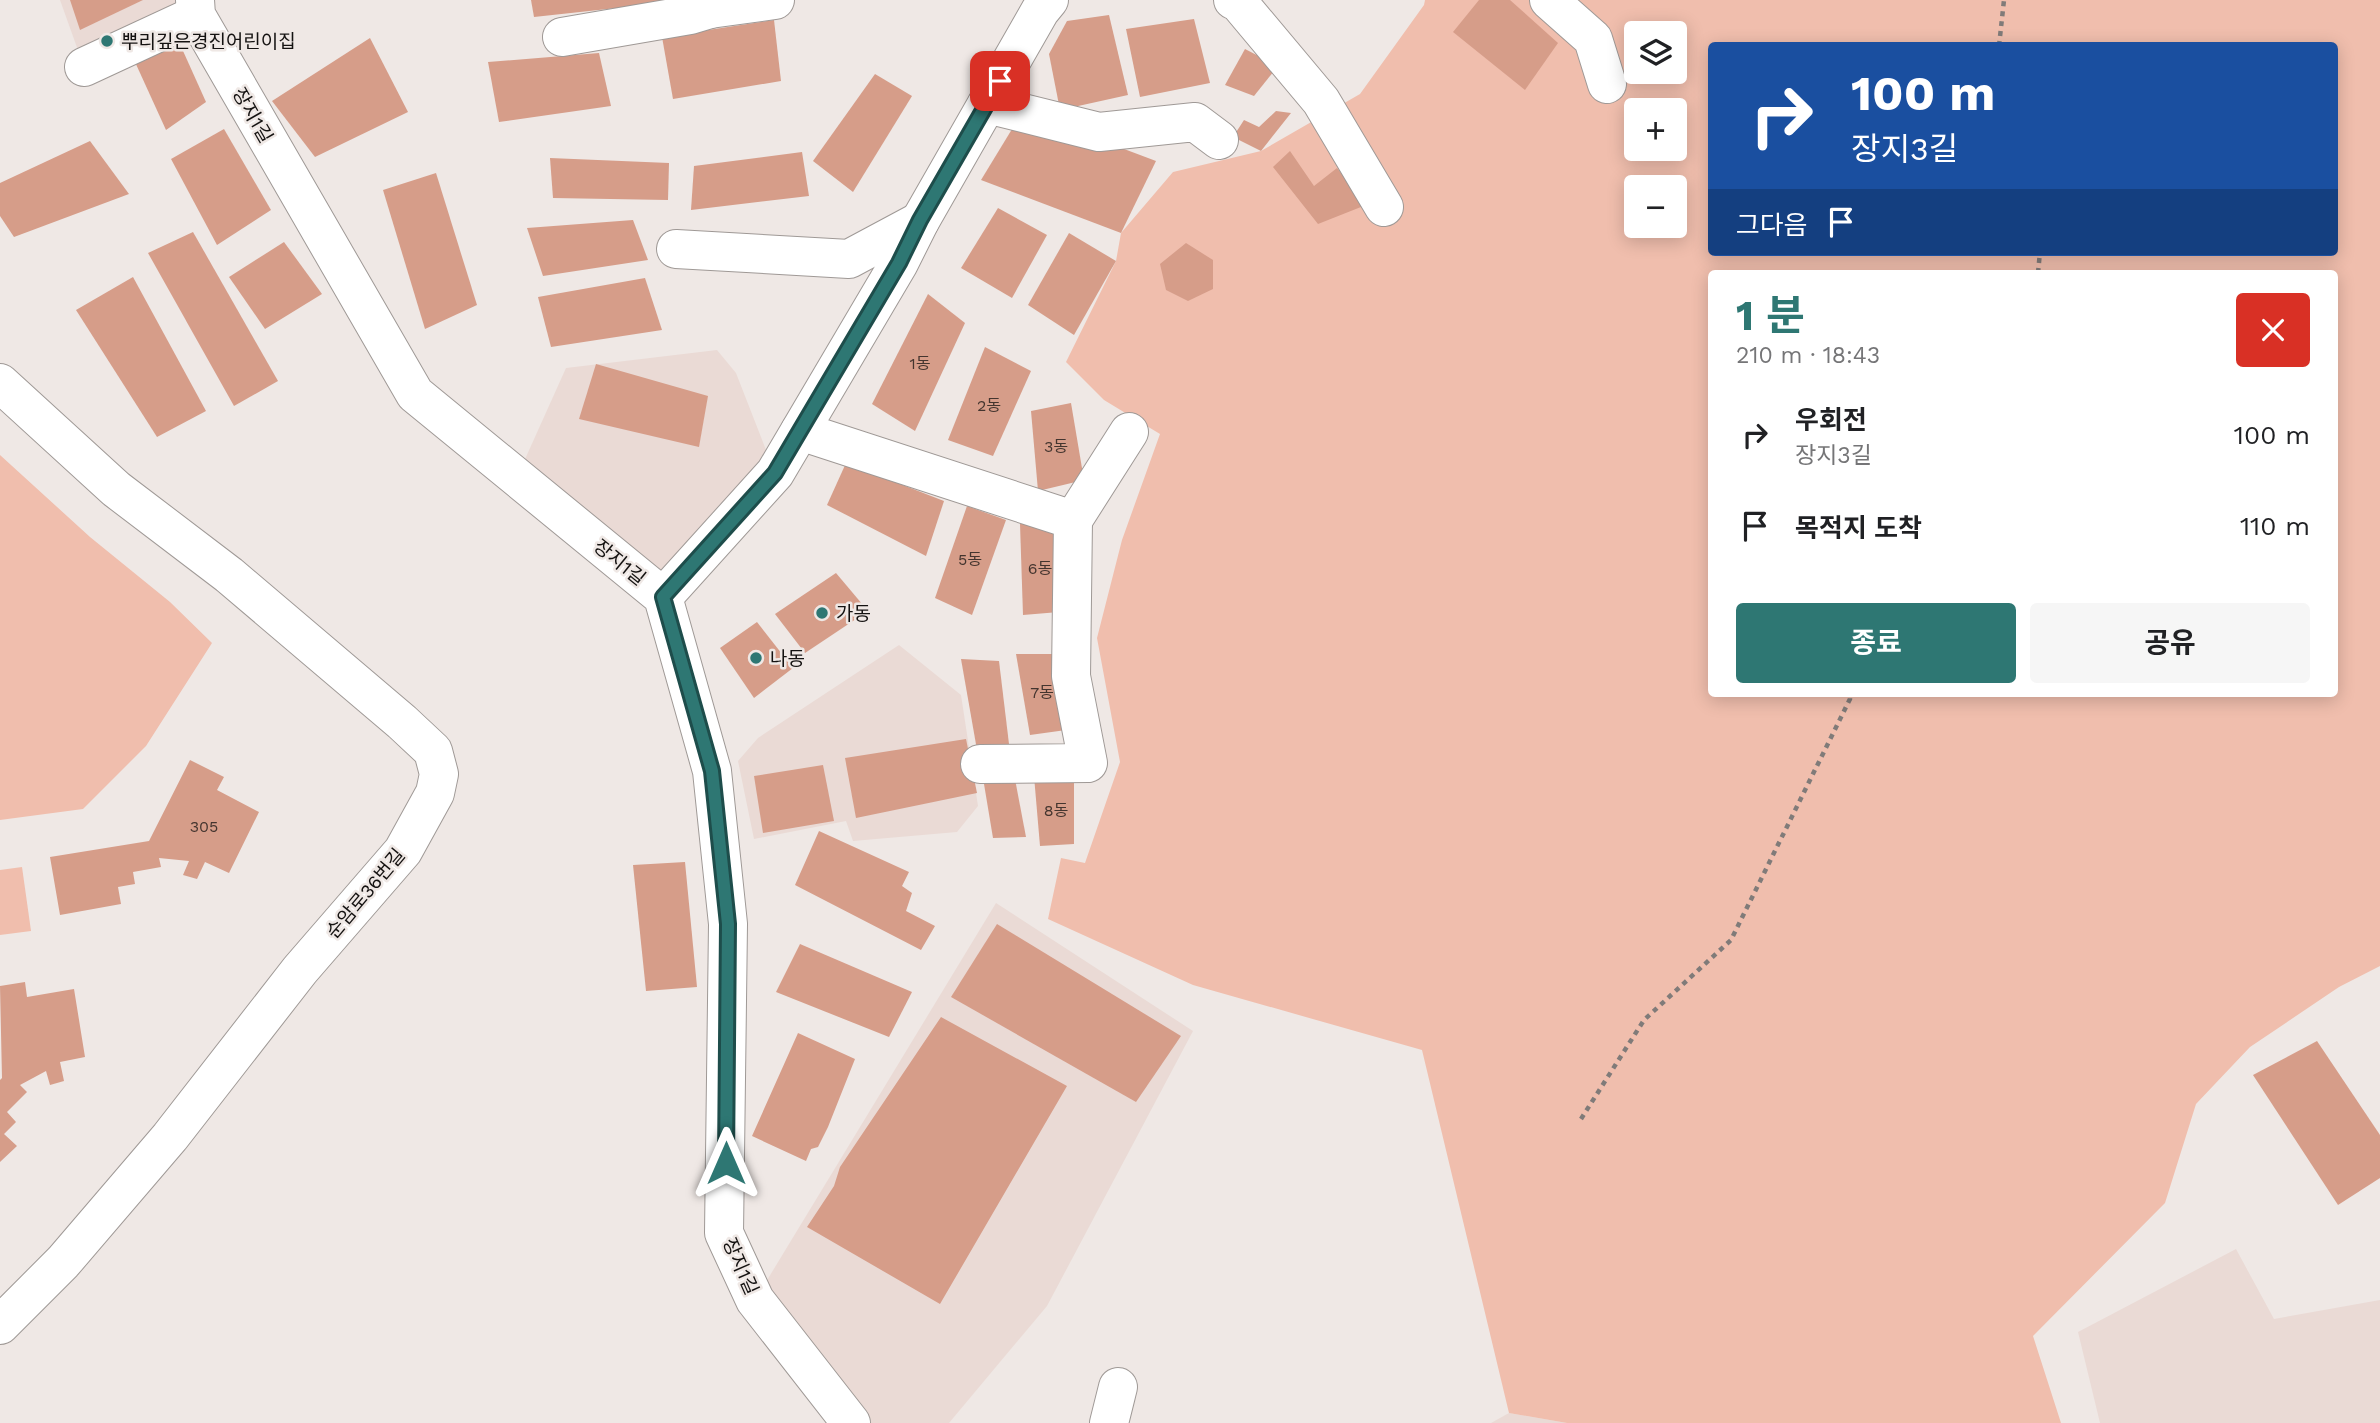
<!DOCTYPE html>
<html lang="ko">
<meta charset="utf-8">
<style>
:root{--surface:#fff;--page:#f6f6f6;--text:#202124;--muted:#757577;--accent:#2e7773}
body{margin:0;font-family:"Work Sans","Noto Sans KR",sans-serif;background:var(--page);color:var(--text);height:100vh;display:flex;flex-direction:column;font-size:26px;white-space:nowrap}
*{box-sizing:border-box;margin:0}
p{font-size:23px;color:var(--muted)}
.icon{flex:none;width:38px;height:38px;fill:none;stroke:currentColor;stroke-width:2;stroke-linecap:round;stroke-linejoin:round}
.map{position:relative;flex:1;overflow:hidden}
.side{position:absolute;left:1708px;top:270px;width:630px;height:427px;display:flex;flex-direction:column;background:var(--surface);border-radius:7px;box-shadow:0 4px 18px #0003}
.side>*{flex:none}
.hud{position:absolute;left:1708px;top:42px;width:630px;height:214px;border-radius:7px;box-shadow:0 4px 18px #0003;background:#1a4fa0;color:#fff;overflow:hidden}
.buttons{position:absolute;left:1624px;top:21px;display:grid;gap:14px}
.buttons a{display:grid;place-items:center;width:63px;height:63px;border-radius:7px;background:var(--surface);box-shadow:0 4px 18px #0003;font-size:35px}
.pin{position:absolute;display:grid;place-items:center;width:60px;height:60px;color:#fff;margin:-30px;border-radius:14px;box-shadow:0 4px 10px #0006}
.me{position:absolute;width:77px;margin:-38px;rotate:0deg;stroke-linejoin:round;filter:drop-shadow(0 0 5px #0008)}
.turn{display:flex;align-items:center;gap:24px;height:147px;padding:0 28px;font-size:32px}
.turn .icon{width:91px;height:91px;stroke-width:2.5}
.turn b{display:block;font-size:49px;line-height:60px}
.then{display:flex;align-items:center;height:66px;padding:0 28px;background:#0003;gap:14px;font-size:26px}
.round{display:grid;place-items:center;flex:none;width:74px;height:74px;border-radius:7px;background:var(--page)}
.head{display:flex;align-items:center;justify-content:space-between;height:119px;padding:0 28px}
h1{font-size:42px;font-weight:700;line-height:52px;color:var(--accent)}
.button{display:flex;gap:14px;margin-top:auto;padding:14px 28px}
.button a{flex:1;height:80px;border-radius:7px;background:var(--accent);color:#fff;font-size:28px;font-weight:700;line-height:80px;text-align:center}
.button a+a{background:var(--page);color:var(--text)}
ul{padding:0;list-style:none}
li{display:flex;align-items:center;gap:21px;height:91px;padding:0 28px}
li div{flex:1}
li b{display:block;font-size:26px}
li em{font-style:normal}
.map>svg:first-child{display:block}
.built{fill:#eadad5}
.green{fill:#f0bead;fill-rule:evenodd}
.building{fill:#d69d89}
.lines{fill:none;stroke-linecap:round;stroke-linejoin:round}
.minor-casing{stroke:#9f9996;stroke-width:40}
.path{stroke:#807b79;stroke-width:4.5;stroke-dasharray:5 5;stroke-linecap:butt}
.minor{stroke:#fff;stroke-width:38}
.route-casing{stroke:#1e4d4b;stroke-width:18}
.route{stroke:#2e7773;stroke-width:12}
.poi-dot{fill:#2e7773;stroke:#efe8e5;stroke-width:2.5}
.labels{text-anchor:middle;stroke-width:5;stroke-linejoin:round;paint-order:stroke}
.number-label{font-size:16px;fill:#44352f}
.poi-label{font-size:19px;fill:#141211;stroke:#efe8e5;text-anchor:start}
.street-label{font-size:19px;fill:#141211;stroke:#efe8e5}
</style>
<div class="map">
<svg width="2380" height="1423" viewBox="0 0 2380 1423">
<rect width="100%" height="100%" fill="#efe8e5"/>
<g class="built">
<path d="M60,0H195L84,67Z"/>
<path d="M717,350L736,373L775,473L663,597L517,477L566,368Z"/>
<path d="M899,645L961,695L978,806L957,832L853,841L846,821L754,839L738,761L758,738Z"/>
<path d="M996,903L1193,1031L1047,1306L949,1423H851L755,1300Z"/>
<path d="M2236,1249L2274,1319L2380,1300V1423H2100L2078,1332Z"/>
<path d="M1509,1413L1567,1423H1491Z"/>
</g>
<g class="green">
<path d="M1425,0H2380V966L2339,987L2250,1047L2196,1104L2165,1203L2033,1336L2061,1423H1567L1509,1413L1422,1050L1193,985L1048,919L1061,858L1085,863L1120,762L1097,638L1122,540L1160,434L1104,400L1066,362L1116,261L1121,233L1173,172L1261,151L1360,94L1424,5ZM1636,33H1675V72H1636ZM1712,46H2334V252H1712ZM1636,110H1675V149H1636ZM1636,187H1675V226H1636ZM1712,273H2334V693H1712Z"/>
<path d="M0,455L90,537L170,602L212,643L146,746L83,809L0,820Z"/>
<path d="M22,867L31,931L0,935V870Z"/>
</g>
<g class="building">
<path d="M70,0H143L80,30Z"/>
<path d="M531,0H672V2L534,17Z"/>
<path d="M1479,0H1510L1558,43L1525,90L1453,32Z"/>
<path d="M1109,15L1128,95L1060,110L1049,54L1067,21Z"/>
<path d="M1194,19L1210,83L1140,97L1126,29Z"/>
<path d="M774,20L781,81L673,99L662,37Z"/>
<path d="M370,38L408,112L315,157L272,101Z"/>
<path d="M179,42L206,102L166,130L135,62Z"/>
<path d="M1245,49L1278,66L1254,96L1225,85Z"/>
<path d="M599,53L611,106L499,122L488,62Z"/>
<path d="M875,74L912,96L853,192L813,161Z"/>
<path d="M1023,111L1156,161L1121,233L981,180Z"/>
<path d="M1276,111L1291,113L1261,151L1233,137L1244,120L1259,127Z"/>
<path d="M224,129L271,210L217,245L171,159Z"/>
<path d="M90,141L129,194L14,237L0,216V183Z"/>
<path d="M1290,151L1314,186L1337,168L1366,205L1318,224L1273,167Z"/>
<path d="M802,152L809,196L691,210L694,166Z"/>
<path d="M550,158L669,163L668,200L553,198Z"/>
<path d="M436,173L477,305L425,329L383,190Z"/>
<path d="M998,208L1047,235L1012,298L961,268Z"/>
<path d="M633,220L648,260L543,276L527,228Z"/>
<path d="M193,232L278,381L234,406L148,253Z"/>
<path d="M1069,233L1116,261L1074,335L1028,305Z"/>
<path d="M284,242L322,294L265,329L229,277Z"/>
<path d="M1186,243L1213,260V289L1188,301L1166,290L1160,264Z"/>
<path d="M133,277L206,411L157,437L76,310Z"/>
<path d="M645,278L662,330L551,347L538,297Z"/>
<path d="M928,294L965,323L915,431L872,404Z"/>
<path d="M985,347L1031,371L993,456L948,440Z"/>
<path d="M596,364L708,396L699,447L579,419Z"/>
<path d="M1071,403L1084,480L1038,491L1031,411Z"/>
<path d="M846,463L944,501L926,556L827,505Z"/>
<path d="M967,506L1006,520L972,615L935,598Z"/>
<path d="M1060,523L1059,612L1023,615L1020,524Z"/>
<path d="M836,573L868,611L805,653L775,614Z"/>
<path d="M757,622L793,668L754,698L720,648Z"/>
<path d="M1016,654H1055L1066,730L1030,735Z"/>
<path d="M961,659L999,661L1009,744L977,750Z"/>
<path d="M966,739L977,793L856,818L845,758Z"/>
<path d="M190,760L224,777L217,790L259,812L229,873L205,862L197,879L183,875L189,861L159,858L161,867L133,872L135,884L118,887L121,904L60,915L50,857L149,841Z"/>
<path d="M823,765L834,821L763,833L754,776Z"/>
<path d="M1014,774L1026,837L993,838L983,778Z"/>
<path d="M1034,776H1074V844L1040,846Z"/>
<path d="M819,831L909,872L902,886L912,893L906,911L935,926L921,950L795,885Z"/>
<path d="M685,862L697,987L646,991L633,865Z"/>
<path d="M997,924L1181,1036L1136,1102L951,997Z"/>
<path d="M800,944L912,992L889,1037L776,992Z"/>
<path d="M25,982L27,997L74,989L85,1057L60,1062L64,1081L50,1085L46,1071L20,1085L27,1092L7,1112L16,1122L4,1134L17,1146L0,1162V1080L2,1078L0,986Z"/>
<path d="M941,1017L1067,1086L940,1304L807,1227L834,1186L840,1167Z"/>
<path d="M798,1033L855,1059L828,1127L818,1147L811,1149L806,1161L752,1136Z"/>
<path d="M2317,1041L2380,1135V1178L2338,1205L2253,1075Z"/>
</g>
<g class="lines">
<g class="minor-casing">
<g id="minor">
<path d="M195,0L196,15L415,394L663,597L712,771L728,924L724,1233L755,1300L851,1423"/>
<path d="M1233,0L1238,2L1321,101L1384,207"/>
<path d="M1549,0L1593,39L1607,84"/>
<path d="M710,9L775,0"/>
<path d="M562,37L690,15L710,9L709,0"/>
<path d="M84,67L196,15"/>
<path d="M987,104L1099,132L1195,122L1219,140"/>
<path d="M676,249L849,259L920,221"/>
<path d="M0,383L116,489L229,575L402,722L433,751L439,774L435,793L403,851L300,970L170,1137L63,1262L0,1325"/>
<path d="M800,431L1073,520L1071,676L1088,763L980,764"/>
<path d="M1073,520L1129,432"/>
<path d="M663,597L775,473L899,263L920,221L1040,11L1049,0"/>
<path d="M1109,1423L1118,1387"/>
</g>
</g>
<g class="path">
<path d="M1999,46L2004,0"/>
<path d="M2038,273L2040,252"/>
<path d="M1581,1119L1644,1020L1731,940L1850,699V693"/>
</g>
<use href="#minor" class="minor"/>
</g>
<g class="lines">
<g class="route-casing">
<path id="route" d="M726,1163L728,924L712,771L663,597L775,473L899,263L920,220L1000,81"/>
</g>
<use href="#route" class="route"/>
</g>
<g class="poi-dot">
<circle cx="107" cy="41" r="7"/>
<circle cx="822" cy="613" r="7"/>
<circle cx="756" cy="658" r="7"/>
</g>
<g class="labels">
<g class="number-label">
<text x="920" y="369">1동</text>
<text x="989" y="411">2동</text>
<text x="1056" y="452">3동</text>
<text x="970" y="565">5동</text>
<text x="1040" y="574">6동</text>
<text x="1042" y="698">7동</text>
<text x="1056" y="816">8동</text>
<text x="204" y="832">305</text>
</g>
<g class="poi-label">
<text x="121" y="48">뿌리깊은경진어린이집</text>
<text x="836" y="620">가동</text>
<text x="770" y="665">나동</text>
</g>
<g class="street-label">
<text transform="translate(253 115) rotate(60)" y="7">장지1길</text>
<text transform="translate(620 562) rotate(39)" y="7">장지1길</text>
<text transform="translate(365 893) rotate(-50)" y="7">순암로36번길</text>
<text transform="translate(741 1266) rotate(66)" y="7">장지1길</text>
</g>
</g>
</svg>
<div class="buttons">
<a><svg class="icon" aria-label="layers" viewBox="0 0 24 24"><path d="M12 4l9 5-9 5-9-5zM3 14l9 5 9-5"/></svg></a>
<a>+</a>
<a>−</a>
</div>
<div class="pin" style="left:1000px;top:81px;background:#d93025"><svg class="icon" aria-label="arrive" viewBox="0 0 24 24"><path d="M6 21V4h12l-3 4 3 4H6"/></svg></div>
<svg class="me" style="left:726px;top:1163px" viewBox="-20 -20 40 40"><path d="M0-17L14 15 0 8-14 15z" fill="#2e7773" stroke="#fff" stroke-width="4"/></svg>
<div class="hud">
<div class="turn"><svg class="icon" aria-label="right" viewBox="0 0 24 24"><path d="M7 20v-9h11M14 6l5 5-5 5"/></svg><div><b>100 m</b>장지3길</div></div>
<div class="then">그다음<svg class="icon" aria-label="arrive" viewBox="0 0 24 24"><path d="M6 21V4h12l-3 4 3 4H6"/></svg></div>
</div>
<section class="side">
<div class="head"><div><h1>1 분</h1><p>210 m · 18:43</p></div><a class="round" style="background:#d93025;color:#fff"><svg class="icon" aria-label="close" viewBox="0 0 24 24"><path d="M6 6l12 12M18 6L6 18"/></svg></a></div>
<ul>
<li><svg class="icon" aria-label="right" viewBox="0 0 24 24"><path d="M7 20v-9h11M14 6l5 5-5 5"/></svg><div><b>우회전</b><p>장지3길</p></div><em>100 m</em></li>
<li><svg class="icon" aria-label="arrive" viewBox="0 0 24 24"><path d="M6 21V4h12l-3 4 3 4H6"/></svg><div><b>목적지 도착</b></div><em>110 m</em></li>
</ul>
<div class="button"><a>종료</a><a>공유</a></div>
</section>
</div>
